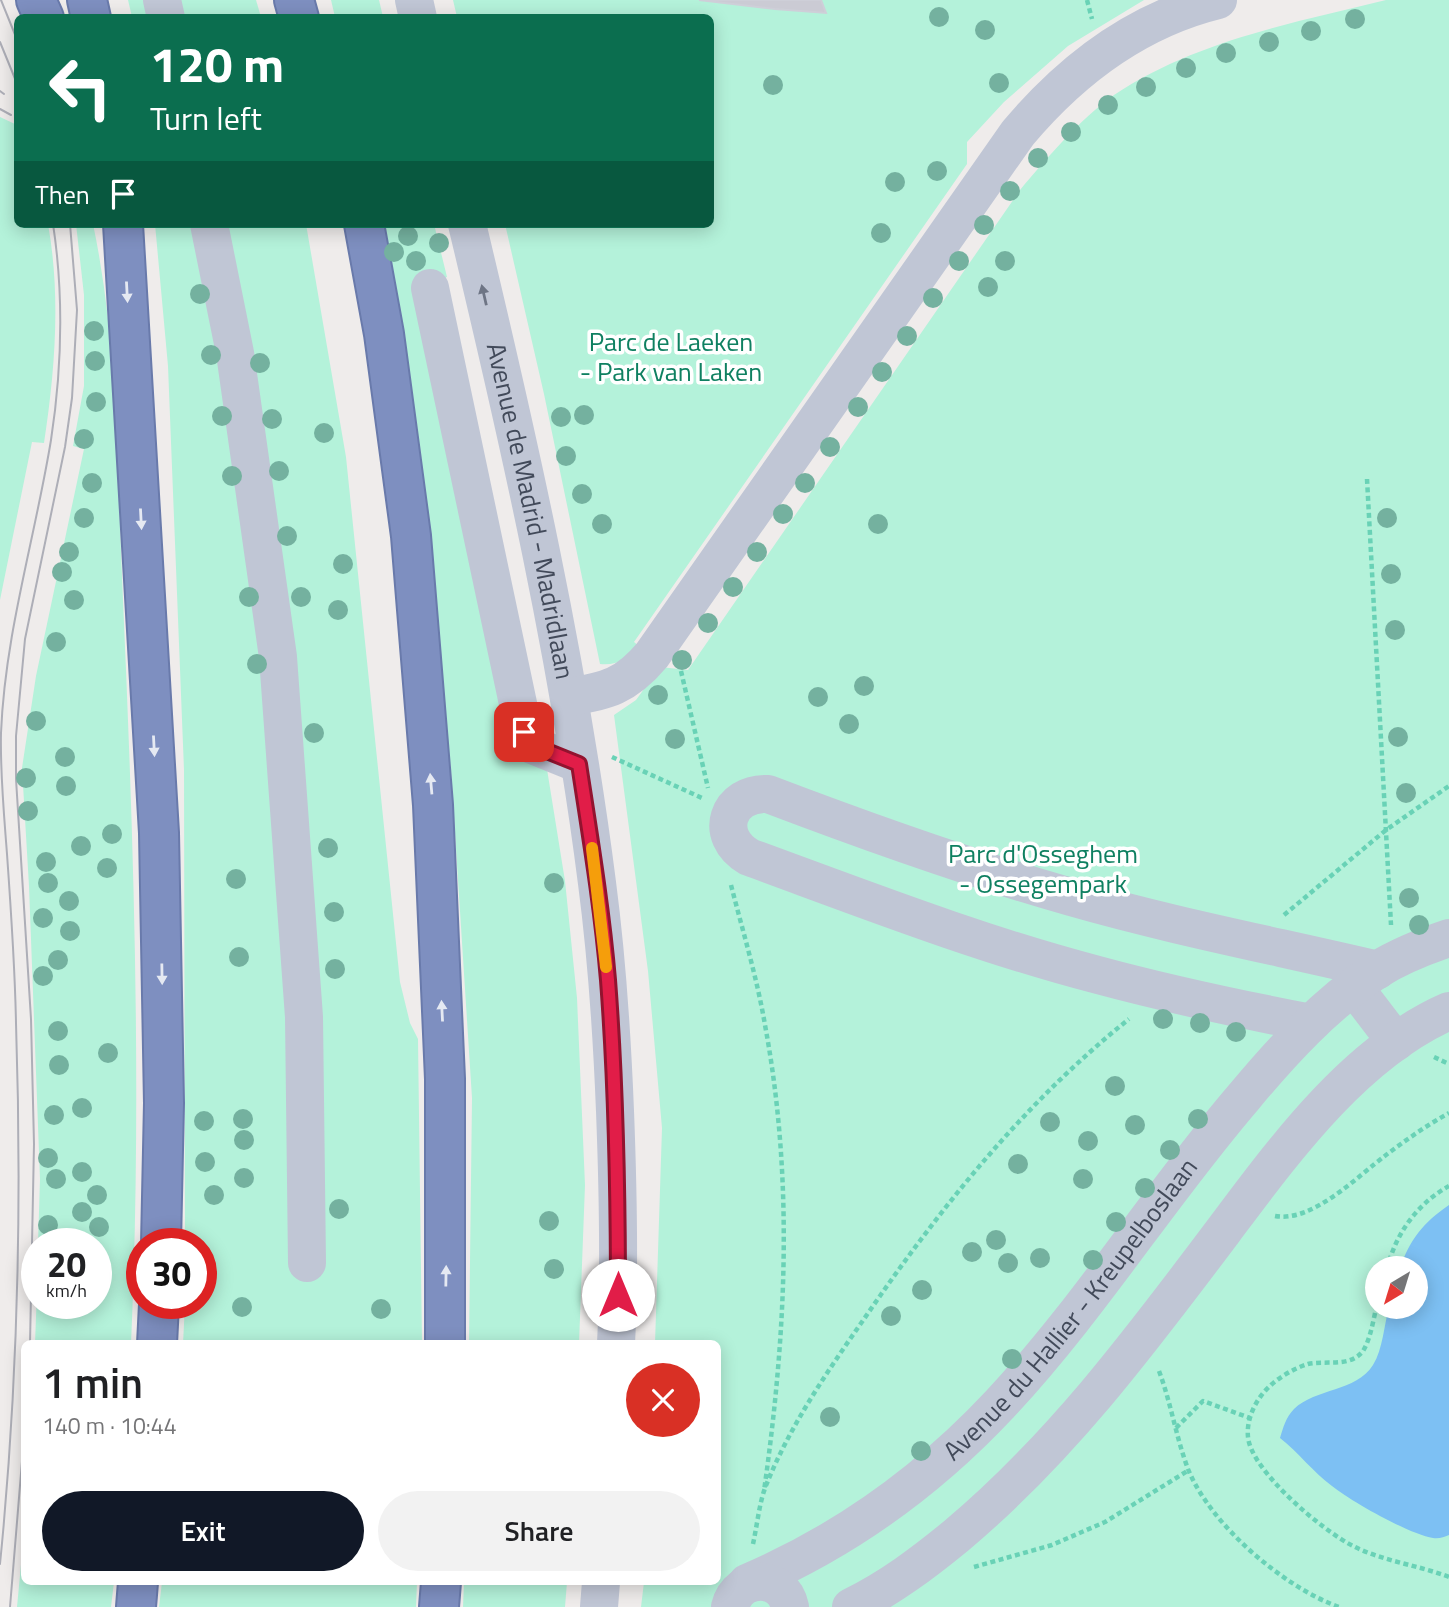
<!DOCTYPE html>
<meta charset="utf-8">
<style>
:root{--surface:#fff;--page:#f2f2f2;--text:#202124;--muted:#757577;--accent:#111827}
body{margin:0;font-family:"Titillium Web",sans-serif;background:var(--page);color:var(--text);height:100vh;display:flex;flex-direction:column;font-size:26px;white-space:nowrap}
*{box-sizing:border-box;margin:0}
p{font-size:23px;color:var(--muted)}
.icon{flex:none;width:38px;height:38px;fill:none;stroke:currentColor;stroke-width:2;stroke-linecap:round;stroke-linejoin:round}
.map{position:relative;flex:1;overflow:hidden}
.panel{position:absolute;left:21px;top:1340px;width:700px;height:245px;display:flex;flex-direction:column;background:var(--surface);border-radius:10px;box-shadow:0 4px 18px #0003}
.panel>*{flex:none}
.guide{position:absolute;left:14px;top:14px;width:700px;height:214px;border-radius:10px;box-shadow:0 4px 18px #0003;background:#0b6e4f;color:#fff;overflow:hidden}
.needle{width:46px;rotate:218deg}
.controls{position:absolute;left:1365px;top:1256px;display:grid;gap:14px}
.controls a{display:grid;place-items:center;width:63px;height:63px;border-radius:50%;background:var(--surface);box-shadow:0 4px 18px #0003;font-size:35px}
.speed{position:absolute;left:21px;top:1228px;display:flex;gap:14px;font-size:35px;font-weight:700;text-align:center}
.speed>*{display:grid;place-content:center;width:91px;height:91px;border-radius:50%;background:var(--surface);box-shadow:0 4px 18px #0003;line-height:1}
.speed small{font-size:18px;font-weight:400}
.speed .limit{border:10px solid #d22;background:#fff;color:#111}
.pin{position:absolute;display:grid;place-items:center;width:60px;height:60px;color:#fff;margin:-30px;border-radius:14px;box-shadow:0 4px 10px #0006}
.me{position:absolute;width:77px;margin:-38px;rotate:0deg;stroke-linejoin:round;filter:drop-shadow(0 0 5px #0008)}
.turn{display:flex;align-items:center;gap:24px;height:147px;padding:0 21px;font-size:32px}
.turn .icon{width:91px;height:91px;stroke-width:2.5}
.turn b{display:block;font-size:49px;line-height:60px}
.then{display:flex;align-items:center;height:66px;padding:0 21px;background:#0003;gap:14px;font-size:26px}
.round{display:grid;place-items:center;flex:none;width:74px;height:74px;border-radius:37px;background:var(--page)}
.head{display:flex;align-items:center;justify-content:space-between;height:119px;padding:0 21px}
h1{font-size:42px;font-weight:600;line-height:52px}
.primary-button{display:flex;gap:14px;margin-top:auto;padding:14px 21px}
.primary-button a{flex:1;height:80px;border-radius:42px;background:var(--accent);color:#fff;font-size:28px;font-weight:600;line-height:80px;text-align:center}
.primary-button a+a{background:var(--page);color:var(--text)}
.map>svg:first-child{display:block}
.green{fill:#b4f2da;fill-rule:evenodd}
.water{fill:#7dc0f3}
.building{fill:#cbcbd4;stroke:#cecfd8;stroke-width:2}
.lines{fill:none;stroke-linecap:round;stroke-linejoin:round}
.highway-casing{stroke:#697aab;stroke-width:42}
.path{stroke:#69d2b6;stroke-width:4.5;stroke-dasharray:5 3.5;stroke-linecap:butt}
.minor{stroke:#c0c6d5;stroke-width:38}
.highway{stroke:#7e8fc0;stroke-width:38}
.tram{stroke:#adaeb7;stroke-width:2}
.tree{fill:#74b19f}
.oneway{fill:#e5e9f2}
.oneway2{fill:#6e7585}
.route-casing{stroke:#92132f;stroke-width:18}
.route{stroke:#e11d48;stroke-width:12}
.slow{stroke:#f59e0b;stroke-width:12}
.labels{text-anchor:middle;stroke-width:7;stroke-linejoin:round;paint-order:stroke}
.park-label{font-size:26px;fill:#0f8061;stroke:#fff}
.street-label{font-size:26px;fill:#424a5a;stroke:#fff}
</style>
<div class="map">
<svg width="1449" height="1607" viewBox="0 0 1449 1607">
<rect width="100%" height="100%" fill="#efeceb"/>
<g class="green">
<path d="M128,0H256L261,17H132Z"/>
<path d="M331,0H379L383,17H335Z"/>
<path d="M453,0H1144L1068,46L1004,102L967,142V164L634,642L640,647C626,658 618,666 600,664L544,394L505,224H710V18L457,17Z"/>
<path d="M1386,0H1449V1607H641L644,1582H718V1344H655L662,1128L648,971L614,715L636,700L660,667L688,670L1020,190C1046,159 1081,118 1114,95C1195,41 1293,23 1386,0ZM1377,1269H1416V1307H1377Z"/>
<path d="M0,117L17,125L18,224H48C61,296 55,371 44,443L32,442L0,600Z"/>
<path d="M76,224H93C119,347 117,475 123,600C134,848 142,1096 131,1344H35L37,1290V1304H96V1244H38L40,1179L29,886L22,768L36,676L84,449L73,446L84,386V295Z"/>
<path d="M155,224H306L346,457L400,982L410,1023L418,1039L422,1344H183L185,1304H201V1244H185L184,770L168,366Z"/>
<path d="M375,224H434L447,277L413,289L546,763L565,881L577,998L585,1185L579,1344H469L472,1098L451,771L422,513Z"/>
<path d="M24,1533V1582H114L111,1607H17Z"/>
<path d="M162,1582H417L416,1607H159Z"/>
<path d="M464,1582H567L565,1607H463Z"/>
</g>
<path class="water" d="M1449,1205V1535C1444,1537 1439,1539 1433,1538C1409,1534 1352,1502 1332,1486C1313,1472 1299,1453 1280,1438C1283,1428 1286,1417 1294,1409C1316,1388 1356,1392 1373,1365C1383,1349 1384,1325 1389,1307H1416V1269H1400C1409,1240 1424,1222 1449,1205Z"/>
<path class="building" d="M699,0H821L826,13L775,9Z"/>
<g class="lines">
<g class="highway-casing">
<g id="highway">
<path d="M36,0L44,18"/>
<path d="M87,0L91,18"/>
<path d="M294,0L299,18"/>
<path d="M123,224L159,833L164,1103L161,1244"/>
<path d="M364,224L384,334L411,536L433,805L445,1079V1344"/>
<path d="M157,1344L159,1304"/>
<path d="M136,1607L138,1582"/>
<path d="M439,1607L441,1582"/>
</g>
</g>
<g class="path">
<path d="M1087,0L1092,19"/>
<path d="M1367,479L1391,925"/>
<path d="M681,671L708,788"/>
<path d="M612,757L702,798"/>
<path d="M731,885C743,932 757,978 765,1025C794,1181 786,1335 764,1491"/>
<path d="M1284,915L1386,830L1449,786"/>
<path d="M1434,1057L1449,1064"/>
<path d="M1275,1216C1312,1223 1358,1176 1386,1155C1406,1140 1427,1125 1449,1113"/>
<path d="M1387,1269C1396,1233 1417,1204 1449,1186"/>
<path d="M1377,1305C1373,1320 1371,1338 1363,1351C1350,1368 1326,1360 1308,1364C1295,1368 1281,1376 1271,1385C1257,1397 1246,1418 1248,1437C1251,1471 1323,1531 1353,1546C1382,1561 1418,1565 1449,1577"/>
<path d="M1159,1371C1171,1403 1176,1437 1188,1469C1210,1524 1283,1587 1339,1607"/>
<path d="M1176,1428L1203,1401L1250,1418"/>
<path d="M753,1544C757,1526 759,1505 765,1488C789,1427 827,1372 864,1319C940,1208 1024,1103 1129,1019"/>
<path d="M974,1567L1052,1545L1105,1522L1189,1470"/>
</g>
<g class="minor">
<path d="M162,0L166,18"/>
<path d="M414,0L418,18"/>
<path d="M209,224L235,353L278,657L304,1017L307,1263"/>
<path id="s1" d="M467,224C519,441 569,662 597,883C607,959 612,1035 615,1111C618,1188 620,1266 616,1344"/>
<path d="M430,288L524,732L532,745L579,764"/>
<path d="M569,697C607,691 626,686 652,655L1018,133C1071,70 1136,20 1218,0"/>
<path d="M1354,987L1396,1042"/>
<path d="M1311,1023C1239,1009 1168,994 1098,975C979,944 864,899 749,857C713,836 727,792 768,794C868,832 968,868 1071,897C1172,926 1276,946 1378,970"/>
<path id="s2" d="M747,1583C843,1542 928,1481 1000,1404C1089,1309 1158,1197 1243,1098C1282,1051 1325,1004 1377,970C1398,957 1425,946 1449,938"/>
<path d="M599,1607L601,1582"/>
<path d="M730,1607C738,1574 783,1573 790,1607"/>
<path d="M851,1607C890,1588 923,1563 956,1536C1061,1448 1142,1339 1224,1230C1284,1150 1355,1052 1449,1011"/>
</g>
<use href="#highway" class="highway"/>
<g class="tram">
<path d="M1,0L18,42"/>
<path d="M0,42L18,86"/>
<path d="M0,91L4,94"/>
<path d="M0,109L11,115"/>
<path d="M30,1344L34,1144L31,1019L16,779V736L25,639L65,447L72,398L77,310L70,224"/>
<path d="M0,1564C18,1384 22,1204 16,1023C15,967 11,910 7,854C4,814 0,773 1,733C5,633 35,538 51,440C62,368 64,296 53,224"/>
<path d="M10,1607L24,1437"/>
</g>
</g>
<g class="tree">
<circle cx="939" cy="17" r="10"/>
<circle cx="1355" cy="19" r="10"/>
<circle cx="985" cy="30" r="10"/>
<circle cx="1311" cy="31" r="10"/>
<circle cx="1269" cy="42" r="10"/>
<circle cx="1226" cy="53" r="10"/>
<circle cx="1186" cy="68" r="10"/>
<circle cx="999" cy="83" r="10"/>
<circle cx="773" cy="85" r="10"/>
<circle cx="1146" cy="87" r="10"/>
<circle cx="1108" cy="105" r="10"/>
<circle cx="1071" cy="132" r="10"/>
<circle cx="1038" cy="158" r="10"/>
<circle cx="937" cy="171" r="10"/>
<circle cx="895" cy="182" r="10"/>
<circle cx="1010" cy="191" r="10"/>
<circle cx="984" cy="225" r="10"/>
<circle cx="881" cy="233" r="10"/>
<circle cx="408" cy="236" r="10"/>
<circle cx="439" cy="243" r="10"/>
<circle cx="394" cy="252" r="10"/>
<circle cx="416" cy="261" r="10"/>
<circle cx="959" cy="261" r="10"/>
<circle cx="1005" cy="261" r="10"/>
<circle cx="988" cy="287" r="10"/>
<circle cx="200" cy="294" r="10"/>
<circle cx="933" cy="298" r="10"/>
<circle cx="94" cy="331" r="10"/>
<circle cx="907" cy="336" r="10"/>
<circle cx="211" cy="355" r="10"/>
<circle cx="95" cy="361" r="10"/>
<circle cx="260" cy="363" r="10"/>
<circle cx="882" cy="372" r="10"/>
<circle cx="96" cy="402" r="10"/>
<circle cx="858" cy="407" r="10"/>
<circle cx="584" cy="415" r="10"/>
<circle cx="222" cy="416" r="10"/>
<circle cx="561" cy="417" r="10"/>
<circle cx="272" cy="419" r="10"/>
<circle cx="324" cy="433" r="10"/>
<circle cx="84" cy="439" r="10"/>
<circle cx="830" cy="447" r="10"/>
<circle cx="566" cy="456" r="10"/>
<circle cx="279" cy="471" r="10"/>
<circle cx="232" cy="476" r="10"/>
<circle cx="92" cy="483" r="10"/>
<circle cx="805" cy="483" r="10"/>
<circle cx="582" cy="494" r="10"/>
<circle cx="783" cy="514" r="10"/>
<circle cx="84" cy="518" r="10"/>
<circle cx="1387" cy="518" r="10"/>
<circle cx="602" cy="524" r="10"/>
<circle cx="878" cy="524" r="10"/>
<circle cx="287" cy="536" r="10"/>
<circle cx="69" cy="552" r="10"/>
<circle cx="757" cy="552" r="10"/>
<circle cx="343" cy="564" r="10"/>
<circle cx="62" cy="572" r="10"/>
<circle cx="1391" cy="574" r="10"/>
<circle cx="733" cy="587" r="10"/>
<circle cx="249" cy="597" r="10"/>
<circle cx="301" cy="597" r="10"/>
<circle cx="74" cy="600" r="10"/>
<circle cx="338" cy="610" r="10"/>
<circle cx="708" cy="623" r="10"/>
<circle cx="1395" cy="630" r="10"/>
<circle cx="56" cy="642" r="10"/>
<circle cx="682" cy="660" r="10"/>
<circle cx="257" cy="664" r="10"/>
<circle cx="864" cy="686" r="10"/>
<circle cx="658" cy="695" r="10"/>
<circle cx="818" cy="697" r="10"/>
<circle cx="36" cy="721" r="10"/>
<circle cx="849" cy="724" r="10"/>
<circle cx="314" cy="733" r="10"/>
<circle cx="1398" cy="737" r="10"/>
<circle cx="675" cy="739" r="10"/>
<circle cx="65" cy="757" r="10"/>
<circle cx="26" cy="778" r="10"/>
<circle cx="66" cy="786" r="10"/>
<circle cx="1406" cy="793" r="10"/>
<circle cx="28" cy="811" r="10"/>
<circle cx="112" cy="834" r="10"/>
<circle cx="81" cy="846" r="10"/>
<circle cx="328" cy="848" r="10"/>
<circle cx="46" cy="862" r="10"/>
<circle cx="107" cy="868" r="10"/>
<circle cx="236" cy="879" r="10"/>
<circle cx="48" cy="883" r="10"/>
<circle cx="554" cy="883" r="10"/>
<circle cx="1409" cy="898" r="10"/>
<circle cx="69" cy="901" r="10"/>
<circle cx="334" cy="912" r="10"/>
<circle cx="43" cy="918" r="10"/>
<circle cx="1419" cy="925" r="10"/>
<circle cx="70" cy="931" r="10"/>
<circle cx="239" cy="957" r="10"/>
<circle cx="58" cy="960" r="10"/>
<circle cx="335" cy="969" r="10"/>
<circle cx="43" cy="976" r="10"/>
<circle cx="1163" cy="1019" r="10"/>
<circle cx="1200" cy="1023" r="10"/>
<circle cx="58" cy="1031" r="10"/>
<circle cx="1236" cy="1032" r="10"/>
<circle cx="108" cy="1053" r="10"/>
<circle cx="59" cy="1065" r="10"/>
<circle cx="1115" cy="1086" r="10"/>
<circle cx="82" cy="1108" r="10"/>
<circle cx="54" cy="1115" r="10"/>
<circle cx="243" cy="1119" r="10"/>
<circle cx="1198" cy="1119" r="10"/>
<circle cx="204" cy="1121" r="10"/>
<circle cx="1050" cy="1122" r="10"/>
<circle cx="1135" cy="1125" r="10"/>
<circle cx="244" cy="1140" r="10"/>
<circle cx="1088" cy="1141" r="10"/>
<circle cx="1170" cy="1150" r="10"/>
<circle cx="48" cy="1158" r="10"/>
<circle cx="205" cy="1162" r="10"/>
<circle cx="1018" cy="1164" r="10"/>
<circle cx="82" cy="1172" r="10"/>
<circle cx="244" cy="1178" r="10"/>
<circle cx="56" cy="1179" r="10"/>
<circle cx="1083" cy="1179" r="10"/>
<circle cx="1145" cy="1188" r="10"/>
<circle cx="97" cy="1195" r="10"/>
<circle cx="214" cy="1195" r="10"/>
<circle cx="339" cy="1209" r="10"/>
<circle cx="82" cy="1212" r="10"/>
<circle cx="549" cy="1221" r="10"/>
<circle cx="1116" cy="1222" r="10"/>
<circle cx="48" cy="1225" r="10"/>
<circle cx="99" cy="1227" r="10"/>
<circle cx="996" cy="1240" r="10"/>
<circle cx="972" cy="1252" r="10"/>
<circle cx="1040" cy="1258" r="10"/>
<circle cx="1093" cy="1260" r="10"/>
<circle cx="1008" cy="1263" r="10"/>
<circle cx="554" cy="1269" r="10"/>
<circle cx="922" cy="1290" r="10"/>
<circle cx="242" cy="1307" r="10"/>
<circle cx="381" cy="1309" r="10"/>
<circle cx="891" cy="1316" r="10"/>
<circle cx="1012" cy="1359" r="10"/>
<circle cx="830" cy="1417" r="10"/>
<circle cx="921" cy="1451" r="10"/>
</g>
<defs><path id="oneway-solid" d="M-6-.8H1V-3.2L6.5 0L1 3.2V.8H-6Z" transform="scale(1.75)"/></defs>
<g class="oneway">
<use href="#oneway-solid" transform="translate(127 292) rotate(87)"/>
<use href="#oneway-solid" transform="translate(141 519) rotate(87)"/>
<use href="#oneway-solid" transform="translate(154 746) rotate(87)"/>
<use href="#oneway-solid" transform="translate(431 784) rotate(-95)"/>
<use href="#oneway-solid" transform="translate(162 974) rotate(89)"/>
<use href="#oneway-solid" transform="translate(442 1011) rotate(-93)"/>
<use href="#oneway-solid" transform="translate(446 1276) rotate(-89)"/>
</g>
<use class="oneway2" href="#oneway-solid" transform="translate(484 295) rotate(-103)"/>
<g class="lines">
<g class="route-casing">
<path id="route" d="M524,732L532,745L579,764C590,836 602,908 608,980C616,1085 618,1190 618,1295"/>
</g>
<use href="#route" class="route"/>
<path class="slow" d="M592,848L606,967"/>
</g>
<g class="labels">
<g class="park-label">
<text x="671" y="351">Parc de Laeken<tspan x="671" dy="30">- Park van Laken</tspan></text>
<text x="1043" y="863">Parc d'Osseghem<tspan x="1043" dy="30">- Ossegempark</tspan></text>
</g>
<g class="street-label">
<text dy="9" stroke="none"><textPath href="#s1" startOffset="294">Avenue de Madrid - Madridlaan</textPath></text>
<text dy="9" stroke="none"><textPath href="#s2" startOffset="430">Avenue du Hallier - Kreupelboslaan</textPath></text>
</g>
</g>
</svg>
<div class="controls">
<a><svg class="needle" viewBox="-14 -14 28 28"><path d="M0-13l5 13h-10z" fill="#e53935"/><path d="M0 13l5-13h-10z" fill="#757577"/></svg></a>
</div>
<div class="speed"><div>20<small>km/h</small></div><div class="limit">30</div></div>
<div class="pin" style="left:524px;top:732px;background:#d93025"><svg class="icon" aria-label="arrive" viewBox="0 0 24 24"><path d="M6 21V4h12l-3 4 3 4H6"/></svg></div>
<svg class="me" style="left:618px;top:1295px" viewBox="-20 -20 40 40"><circle r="19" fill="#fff"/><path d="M0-13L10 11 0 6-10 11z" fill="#e11d48"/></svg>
<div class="guide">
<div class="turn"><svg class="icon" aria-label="left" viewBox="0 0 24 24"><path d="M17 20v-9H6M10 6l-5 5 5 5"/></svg><div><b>120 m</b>Turn left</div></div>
<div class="then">Then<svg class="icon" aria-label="arrive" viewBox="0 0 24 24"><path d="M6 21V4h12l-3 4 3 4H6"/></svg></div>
</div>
<section class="panel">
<div class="head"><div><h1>1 min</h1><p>140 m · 10:44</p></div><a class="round" style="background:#d93025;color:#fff"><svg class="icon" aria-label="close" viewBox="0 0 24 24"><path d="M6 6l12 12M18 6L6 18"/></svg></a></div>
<div class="primary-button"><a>Exit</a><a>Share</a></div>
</section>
</div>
